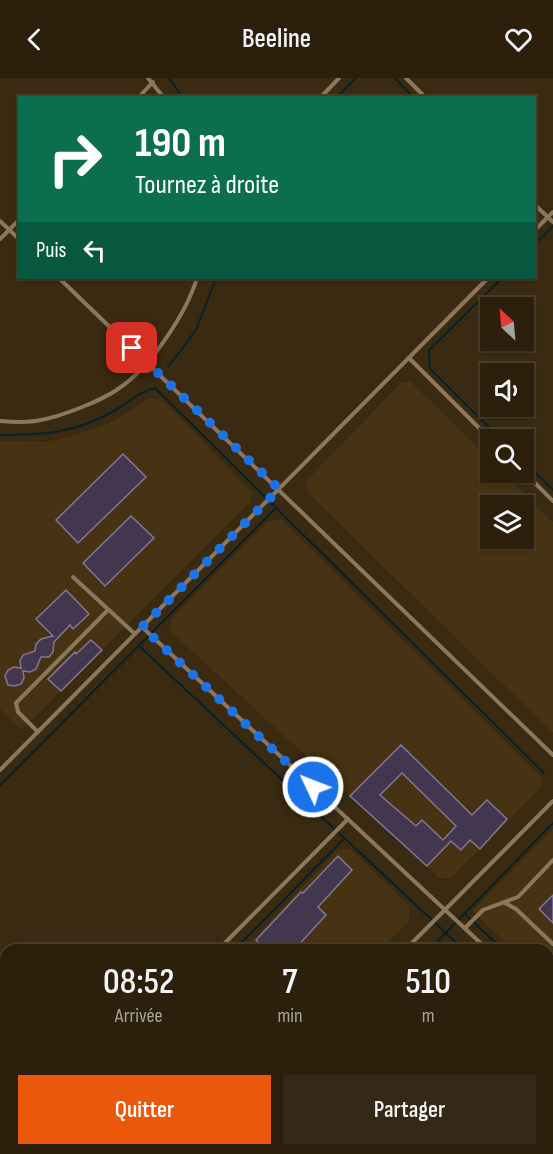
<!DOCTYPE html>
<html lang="fr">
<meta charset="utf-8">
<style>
:root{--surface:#2c200d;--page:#342816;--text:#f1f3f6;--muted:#a6a39d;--line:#483e2e;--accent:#ea580c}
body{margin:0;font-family:"Sofia Sans Condensed",sans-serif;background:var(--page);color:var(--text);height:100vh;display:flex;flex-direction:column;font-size:22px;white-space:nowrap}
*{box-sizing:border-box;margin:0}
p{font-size:20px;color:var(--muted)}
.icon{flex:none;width:33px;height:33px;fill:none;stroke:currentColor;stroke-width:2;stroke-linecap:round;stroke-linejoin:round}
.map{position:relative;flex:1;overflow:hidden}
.panel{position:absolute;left:0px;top:866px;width:554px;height:212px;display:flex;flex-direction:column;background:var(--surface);border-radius:18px 18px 0 0;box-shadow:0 2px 4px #0004,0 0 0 2px var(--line)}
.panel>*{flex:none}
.banner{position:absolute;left:18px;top:18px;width:518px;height:183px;border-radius:0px;box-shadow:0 2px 4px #0004,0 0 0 2px var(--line);background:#0b6e4f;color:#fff;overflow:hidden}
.needle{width:39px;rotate:334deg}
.controls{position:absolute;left:480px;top:219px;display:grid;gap:12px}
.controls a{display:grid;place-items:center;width:54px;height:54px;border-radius:0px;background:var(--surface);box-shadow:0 2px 4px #0004,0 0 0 2px var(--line);font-size:30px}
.pin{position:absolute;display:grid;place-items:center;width:51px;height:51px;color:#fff;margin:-26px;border-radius:12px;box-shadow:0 3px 9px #0006}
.me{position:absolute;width:66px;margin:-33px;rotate:313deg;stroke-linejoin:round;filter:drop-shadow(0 0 4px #0008)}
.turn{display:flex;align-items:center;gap:21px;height:126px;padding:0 18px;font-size:27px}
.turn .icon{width:78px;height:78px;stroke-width:2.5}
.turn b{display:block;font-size:42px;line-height:51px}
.then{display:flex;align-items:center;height:57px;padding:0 18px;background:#0003;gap:12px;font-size:22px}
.eta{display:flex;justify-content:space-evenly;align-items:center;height:102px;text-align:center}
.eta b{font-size:36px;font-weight:600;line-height:42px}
.action{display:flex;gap:12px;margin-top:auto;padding:12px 18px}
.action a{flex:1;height:69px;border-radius:0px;background:var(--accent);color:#fff;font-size:24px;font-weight:600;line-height:69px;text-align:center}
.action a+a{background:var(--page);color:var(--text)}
header{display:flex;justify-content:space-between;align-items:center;height:78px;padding:0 18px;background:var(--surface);font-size:27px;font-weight:600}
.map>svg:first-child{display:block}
.built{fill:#473313;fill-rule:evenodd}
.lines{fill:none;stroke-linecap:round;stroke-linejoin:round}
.stream{stroke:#04222a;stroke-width:2}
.building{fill:#433750;stroke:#847693;stroke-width:1.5;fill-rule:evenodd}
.service{stroke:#8a775d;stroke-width:4}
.route{stroke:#1a73e8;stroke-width:10;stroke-dasharray:0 18}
</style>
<header><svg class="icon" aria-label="back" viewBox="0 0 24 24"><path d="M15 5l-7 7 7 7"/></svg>Beeline<svg class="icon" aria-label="heart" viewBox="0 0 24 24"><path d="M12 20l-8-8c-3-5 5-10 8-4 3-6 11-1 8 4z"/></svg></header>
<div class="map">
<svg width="553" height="1076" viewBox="0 0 553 1076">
<rect width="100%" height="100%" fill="#3a2a11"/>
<g class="built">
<path d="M402,304H411L490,382V394L503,395L553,444V655L308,415L307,402ZM490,428H524V460H490Z"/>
<path d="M149,321H161L252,414L250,424L21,652L0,631V363L46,364L79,356L110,345Z"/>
<path d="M281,442L541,698L542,709L451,800H439L170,553L171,541L268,443Z"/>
<path d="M553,751V904L548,905V872L513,871L472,833Z"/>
<path d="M338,771H350L409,828L410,842L381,871L240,872L249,863L251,864Z"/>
</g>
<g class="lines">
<g class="stream">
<path d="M169,0L183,20"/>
<path d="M395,0L414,20"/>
<path d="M336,20L356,0"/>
<path d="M534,167L553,148"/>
<path d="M168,289L196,252L216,200"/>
<path d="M0,357C45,357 74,355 114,333C128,325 140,313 155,310L544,695"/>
<path d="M502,362L430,291L429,272L502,200"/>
<path d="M524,383L553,412"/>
<path d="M139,568L464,872"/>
<path d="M0,707L275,431"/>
<path d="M464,835L503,872"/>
<path d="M433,868L553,745"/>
<path d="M234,872L344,761"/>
<path d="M548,914L553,919"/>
<path d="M548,949L553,954"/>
<path d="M31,1076L36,1071"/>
</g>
</g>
<g class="building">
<path d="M123,376L146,399L78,465L56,442Z"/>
<path d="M131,438L154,460L105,508L83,485Z"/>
<path d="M66,512L89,536L73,551L70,547L54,564L53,574L49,579H41L36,591L30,594L23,593L24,600L21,606L15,608L8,607L5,598L8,592L14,589L21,590L20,583L23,577L35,573L36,566L41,561L53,558L36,541Z"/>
<path d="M91,562L102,572L61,613L48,601L75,574L76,576Z"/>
<path d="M401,667L472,737L487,722L507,741L480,771L470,762L461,772L451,763L427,788L350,718ZM402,695L456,748L443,762L422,742L416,748L380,717Z"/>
<path d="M338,778L352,792L318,829L326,837L294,872H266L256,862L301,814L303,815Z"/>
<path d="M553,817V845L539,831Z"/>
</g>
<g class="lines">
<g class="service">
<path d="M148,0L164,20"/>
<path d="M406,0L426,20"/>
<path d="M138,20L153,4"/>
<path d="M320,20L339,0"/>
<path d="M534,126L553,144"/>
<path d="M0,143L20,162"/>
<path d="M534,153L553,134"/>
<path d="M0,161L20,141"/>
<path d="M59,200L553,677"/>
<path d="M409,280L491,362"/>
<path d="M0,343C13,344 29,345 41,342C62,338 101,323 118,311C150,290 186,236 197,200"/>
<path d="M524,394L553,423"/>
<path d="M73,499L135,556"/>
<path d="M142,549L488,872"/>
<path d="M38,654L18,634L16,625L108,532"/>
<path d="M0,692L488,200"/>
<path d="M505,825L516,831L553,866"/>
<path d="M465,850L483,832L518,819L553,782"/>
<path d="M218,872L348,741"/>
<path d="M405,872L553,723"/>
<path d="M548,928L553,933"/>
<path d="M72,1071L78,1076"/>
<path d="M350,1071L355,1076"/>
<path d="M15,1076L20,1071"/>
<path d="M207,1076L212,1071"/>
</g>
</g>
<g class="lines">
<path class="route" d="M132,270L279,411L142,549L313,709"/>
</g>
</svg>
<div class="controls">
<a><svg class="needle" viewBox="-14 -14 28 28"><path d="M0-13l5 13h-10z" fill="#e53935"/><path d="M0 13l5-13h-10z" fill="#a6a39d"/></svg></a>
<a><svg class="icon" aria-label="sound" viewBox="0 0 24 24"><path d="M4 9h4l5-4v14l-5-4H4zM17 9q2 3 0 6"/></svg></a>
<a><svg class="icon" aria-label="search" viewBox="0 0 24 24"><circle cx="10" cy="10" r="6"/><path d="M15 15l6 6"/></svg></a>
<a><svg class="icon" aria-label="layers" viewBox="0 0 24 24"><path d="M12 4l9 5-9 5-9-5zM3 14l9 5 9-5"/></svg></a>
</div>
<div class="pin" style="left:132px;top:270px;background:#d93025"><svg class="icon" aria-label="arrive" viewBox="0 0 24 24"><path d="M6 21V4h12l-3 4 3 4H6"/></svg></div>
<svg class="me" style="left:313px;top:709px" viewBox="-20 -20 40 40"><circle r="17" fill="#1a73e8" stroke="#fff" stroke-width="3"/><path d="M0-11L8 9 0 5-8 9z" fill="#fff"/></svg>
<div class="banner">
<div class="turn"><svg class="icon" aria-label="right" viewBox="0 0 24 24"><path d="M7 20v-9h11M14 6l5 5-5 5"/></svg><div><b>190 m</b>Tournez à droite</div></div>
<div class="then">Puis<svg class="icon" aria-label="left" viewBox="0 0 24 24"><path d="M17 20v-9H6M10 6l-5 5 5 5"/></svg></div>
</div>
<section class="panel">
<div class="eta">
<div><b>08:52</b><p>Arrivée</p></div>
<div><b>7</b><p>min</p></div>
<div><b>510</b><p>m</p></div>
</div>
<div class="action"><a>Quitter</a><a>Partager</a></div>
</section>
</div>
